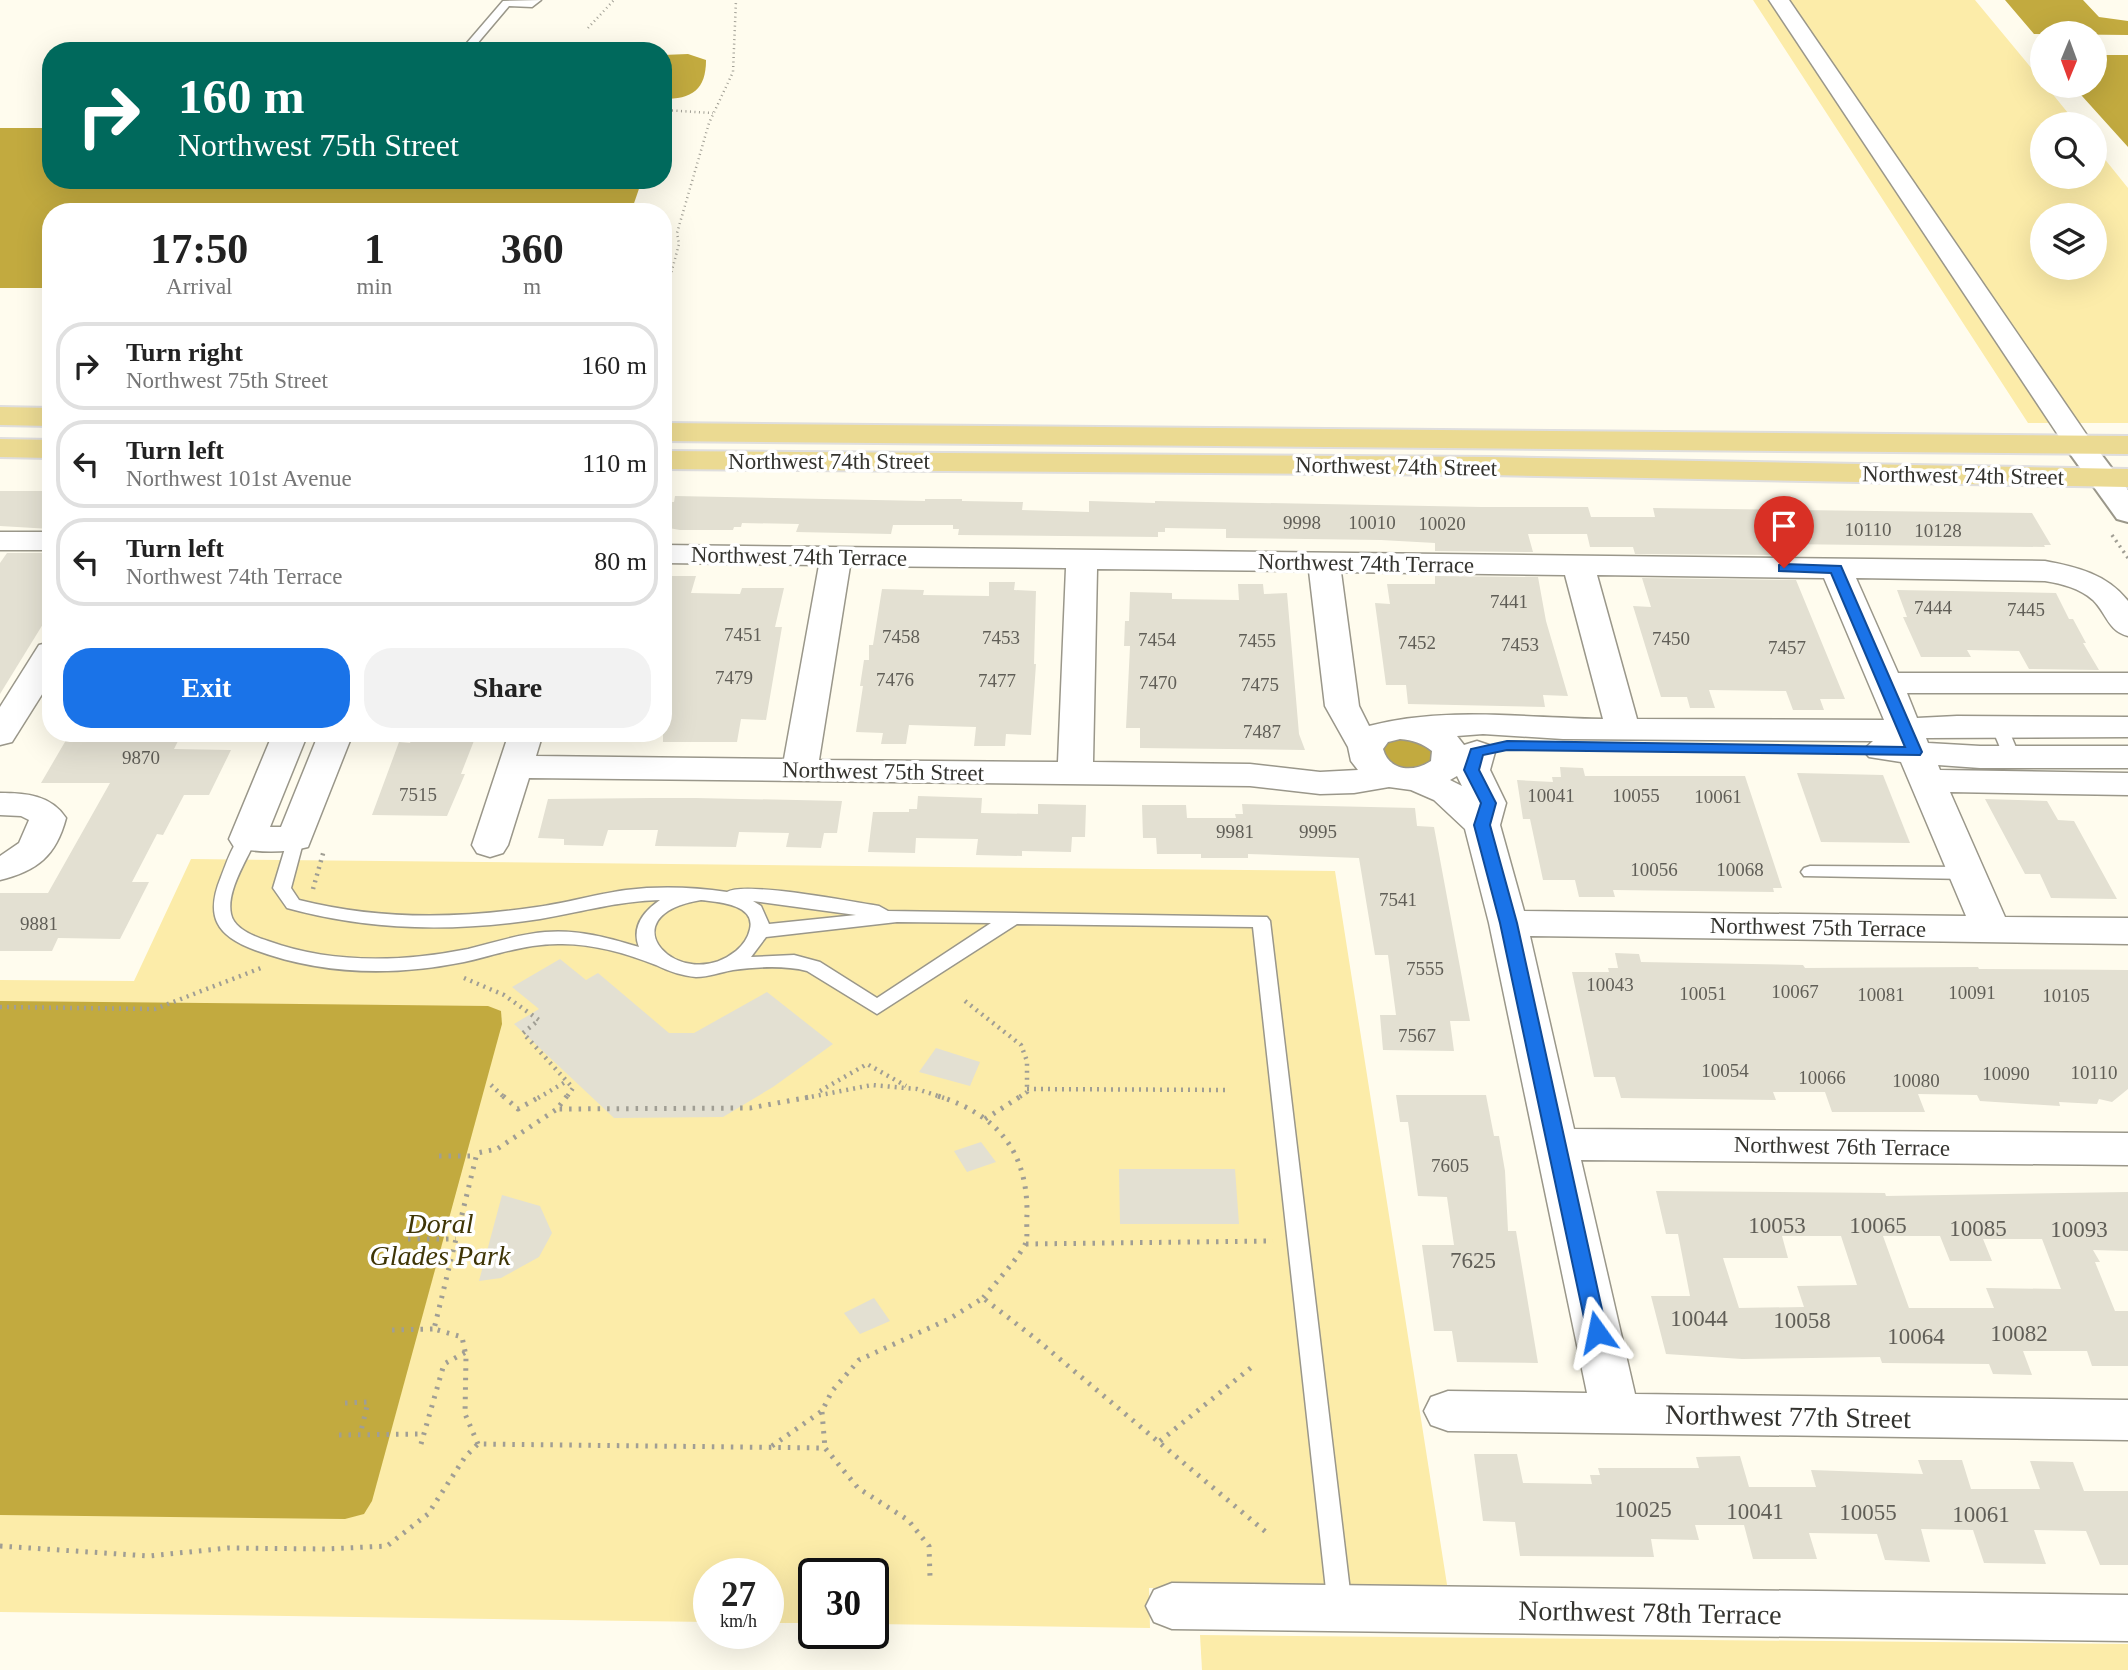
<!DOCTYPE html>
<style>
:root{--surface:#fff;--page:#f2f2f2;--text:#222;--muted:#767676;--line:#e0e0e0;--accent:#1a73e8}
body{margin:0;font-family:Georgia,serif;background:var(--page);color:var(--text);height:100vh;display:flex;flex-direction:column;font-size:26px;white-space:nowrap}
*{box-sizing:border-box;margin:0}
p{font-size:23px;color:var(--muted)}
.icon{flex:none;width:38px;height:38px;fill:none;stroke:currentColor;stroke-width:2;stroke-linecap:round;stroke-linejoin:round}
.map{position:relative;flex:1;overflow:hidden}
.details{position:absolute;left:42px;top:203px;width:630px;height:539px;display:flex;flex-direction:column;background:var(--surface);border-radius:28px;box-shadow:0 7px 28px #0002}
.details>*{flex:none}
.top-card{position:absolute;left:42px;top:42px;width:630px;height:147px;border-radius:28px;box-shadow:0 7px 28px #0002;background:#00695c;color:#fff;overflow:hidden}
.needle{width:46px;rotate:181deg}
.controls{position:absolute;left:2030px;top:21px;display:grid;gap:14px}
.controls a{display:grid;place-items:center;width:77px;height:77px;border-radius:50%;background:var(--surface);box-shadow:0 7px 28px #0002;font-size:35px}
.speed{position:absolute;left:693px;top:1558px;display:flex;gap:14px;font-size:35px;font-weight:700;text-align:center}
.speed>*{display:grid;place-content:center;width:91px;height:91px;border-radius:50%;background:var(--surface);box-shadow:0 7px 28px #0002;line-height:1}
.speed small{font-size:18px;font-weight:400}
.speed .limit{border:4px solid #111;border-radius:10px;background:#fff;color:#111}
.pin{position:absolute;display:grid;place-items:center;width:60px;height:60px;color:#fff;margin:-72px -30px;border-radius:50% 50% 50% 0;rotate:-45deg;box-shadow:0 0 7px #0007}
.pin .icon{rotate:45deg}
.me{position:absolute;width:77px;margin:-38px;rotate:348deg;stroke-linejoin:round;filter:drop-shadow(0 0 5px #0008)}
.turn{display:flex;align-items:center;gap:24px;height:147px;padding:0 21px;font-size:32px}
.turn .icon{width:91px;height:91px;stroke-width:2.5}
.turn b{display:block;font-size:49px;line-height:60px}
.eta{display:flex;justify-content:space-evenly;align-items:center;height:119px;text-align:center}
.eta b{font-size:42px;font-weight:600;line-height:49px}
.primary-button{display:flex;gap:14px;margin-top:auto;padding:14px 21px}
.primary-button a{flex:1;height:80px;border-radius:28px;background:var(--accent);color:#fff;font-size:28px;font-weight:600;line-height:80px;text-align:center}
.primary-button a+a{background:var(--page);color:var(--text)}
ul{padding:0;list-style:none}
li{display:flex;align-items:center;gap:21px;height:88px;margin:0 14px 10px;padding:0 7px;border:4px solid var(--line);border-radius:28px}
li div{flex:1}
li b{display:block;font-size:26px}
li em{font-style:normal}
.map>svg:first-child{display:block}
.green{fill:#fceca9;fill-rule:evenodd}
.water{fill:#c2aa3f}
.building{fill:#e3e0d2;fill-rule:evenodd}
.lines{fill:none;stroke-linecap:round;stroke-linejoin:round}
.lane-casing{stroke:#9a978a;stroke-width:3}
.street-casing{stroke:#9a978a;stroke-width:3}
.secondary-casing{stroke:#9a978a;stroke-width:4}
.primary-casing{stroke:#dfdede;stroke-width:4}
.path-far3{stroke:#a09e94;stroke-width:2.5;stroke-dasharray:1 3.5;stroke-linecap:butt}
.path-far2{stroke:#a09e94;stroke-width:3.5;stroke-dasharray:2 4.5;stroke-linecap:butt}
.path-far1{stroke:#a09e94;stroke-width:4.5;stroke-dasharray:2 5;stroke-linecap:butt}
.path{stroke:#a09e94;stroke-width:5;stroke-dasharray:2.5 7;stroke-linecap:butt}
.lane{fill:#fff;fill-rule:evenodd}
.street{fill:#fff;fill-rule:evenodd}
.secondary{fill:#fff;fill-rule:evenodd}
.primary{fill:#ebda92;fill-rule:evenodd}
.route{fill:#1a73e8;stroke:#114b97;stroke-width:2}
.labels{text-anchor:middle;stroke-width:7;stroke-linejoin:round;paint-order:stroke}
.number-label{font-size:19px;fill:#605e57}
.street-label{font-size:23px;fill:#34332e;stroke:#fff}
.near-number-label{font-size:23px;fill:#605e57}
.near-park-label{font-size:28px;font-style:italic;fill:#3f3506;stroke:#fff}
.near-street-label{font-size:28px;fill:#34332e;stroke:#fff}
</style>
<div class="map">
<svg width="2128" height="1670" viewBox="0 0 2128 1670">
<rect width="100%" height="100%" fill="#fffcee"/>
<g class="green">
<path d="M1753,0H1975L2042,81V86H2046L2077,124H2042V177H2095V147L2128,188V423H2028ZM2042,215H2095V268H2042Z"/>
<path d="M191,859L1335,871L1448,1591L1149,1588L1150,1628L873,1624V1573H814V1623H768V1573H709V1622L0,1612V980L134,981Z"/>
<path d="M1200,1635L2128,1644V1670H1202Z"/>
</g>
<g class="water">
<path d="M2005,0H2083L2099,17L2128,21V35L2034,34Z"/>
<path d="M688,54L706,60C706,90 692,99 663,99V55Z"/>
<path d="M2095,55H2128V147L2073,86H2095Z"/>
<path d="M0,128H51V180H642L631,212H51V288H0Z"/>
<path d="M1407,738L1427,742L1435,752L1432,761C1408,771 1396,772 1379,751L1388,741Z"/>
<path d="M0,1001L488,1006L501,1011L502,1024L372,1501L364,1514L345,1519L0,1515Z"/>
</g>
<g class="building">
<path d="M51,488V529L0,526V491H49Z"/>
<path d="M675,496L925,501V499H962V501L1023,502L1022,510L1089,512V501L1155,503V501L1482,507H1588L1591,517H1655L1653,508L2032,513L2051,545H2044L2045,547L1781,544L1786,555L1635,554L1633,547H1590L1587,534H1528L1533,552L1435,551V543L1381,540L1226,538V529L1165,528V532H1158V537L958,535L959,529H953V525H893L891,534L796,532L799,524L742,523L741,527H734L733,530H680L663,527V502H674Z"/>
<path d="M7,553H51V611L0,694V563Z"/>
<path d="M663,576H696L691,593L740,594L742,588H784L775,627H782L766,720L741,719L737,742H663Z"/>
<path d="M1435,576L1538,577L1546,621L1568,696L1543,695L1545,707L1408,704L1406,685H1386L1375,603L1390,604L1387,584H1435Z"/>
<path d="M1642,578L1796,580L1845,699H1820L1824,710H1793L1786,691L1709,690L1715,708H1690L1687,697H1661L1633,606L1651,607Z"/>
<path d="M989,582H1015L1014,590L1036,591L1034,664H1036L1031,735L1006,734L1005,746H974L976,727L909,725L906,744H881L883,733L856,732L863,686H860L864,660H869V645H873L882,589L924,590L923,595L989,596Z"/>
<path d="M1238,584H1263L1264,594L1287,593L1299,734L1305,750L1140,748V728H1126L1130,646H1124L1125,621H1129L1130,592L1172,593V599L1239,600Z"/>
<path d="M1897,590L2056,593L2069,619H2073L2086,643H2083L2099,670L2029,669L2019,651L1967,650L1971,657H1921L1903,617H1907Z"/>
<path d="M414,733H477L461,774H465L447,816L372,815L399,742L410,743Z"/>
<path d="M69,735H181L174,749L231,750L209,795H184L163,835L157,834L132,882H149L120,939L58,938L52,951H0V893H48L110,783H41Z"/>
<path d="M1560,767L1583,768L1585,776H1745L1782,888H1773L1774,892L1613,890L1615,897H1579L1575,880H1543L1530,819H1523L1517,780L1553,782L1552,777H1561Z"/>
<path d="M1797,773L1883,775L1910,843L1821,842Z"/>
<path d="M918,796L982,798L981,813L1038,814V804L1086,805L1085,837H1072L1071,852L1022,851V856L976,855L978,839L916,838L915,853L868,852L873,812H909V809H917Z"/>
<path d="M652,798H696L842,801L837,833H824L821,848L786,847L789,833L739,832L736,847L655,846L658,830H608L603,846L564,845V839L538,838L548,799Z"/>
<path d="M1985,799L2047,801L2058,820L2074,821L2117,899L2051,898L2040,874H2025Z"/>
<path d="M1242,804L1415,808L1417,826L1434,827L1470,1021H1450L1454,1051L1383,1050L1380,1015H1396L1388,955H1375L1359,858L1248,854V858H1201V854H1157L1156,838H1143L1142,805H1186L1187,818H1236L1235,814H1243Z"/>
<path d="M1615,953L1639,954L1641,962L1803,965L1805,968L1978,967L1979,969L2128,970V1089L2112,1102L2099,1099L2097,1104L2059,1102L2060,1106L1980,1101L1977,1095L1918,1094L1925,1112H1832L1825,1092H1773L1776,1100L1621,1098L1615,1077H1594L1572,972H1609L1608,968H1618Z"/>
<path d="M560,959L586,980L598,973L669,1033H694L767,992L833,1044L773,1087L723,1117L614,1118L514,1024L539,1009L512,987Z"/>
<path d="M936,1048L980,1062L970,1086L919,1072Z"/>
<path d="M1396,1095H1486L1494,1136H1499L1505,1171L1508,1231H1516L1538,1363L1457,1362L1452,1331H1434L1422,1245H1454L1447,1197L1418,1196L1408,1122H1400Z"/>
<path d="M981,1142L996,1162L967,1172L954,1151Z"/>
<path d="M1119,1169H1235L1239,1224H1120Z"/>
<path d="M1656,1191L1885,1193L1886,1196L2128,1192V1251L2093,1250L2100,1262H2095L2115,1311H2128V1366H2092L2087,1351H2023L2032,1375L1993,1374L1989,1364L1882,1363L1880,1357L1742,1359L1666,1354L1651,1296H1690L1678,1234H1666ZM1782,1236H1841L1857,1285L1797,1286L1804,1307L1739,1308L1723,1258H1788ZM1883,1236H1940L1950,1261H1992L1983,1239H2042L2061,1289L1986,1288L1994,1308H1909Z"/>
<path d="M502,1195L540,1206L552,1233L539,1257L501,1278L479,1281Z"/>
<path d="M874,1298L890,1321L860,1334L844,1313Z"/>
<path d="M1474,1454H1517L1523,1483L1592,1484L1590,1475H1600L1598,1468H1699L1696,1457L1740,1456L1749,1487H1816L1811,1470L1923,1474L1918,1460H1962L1971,1489H2040L2030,1461L2073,1462L2084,1491H2128V1565H2100L2086,1531L2034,1530L2046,1564L1984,1563L1973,1530L1921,1529L1930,1562L1885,1560L1877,1534L1809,1533L1817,1559H1753L1744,1525H1695L1699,1540L1651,1539L1654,1557L1520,1556L1515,1522L1483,1521Z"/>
</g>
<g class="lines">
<g class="lane-casing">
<g id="lane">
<path d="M541,0L532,7L509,6L471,51H460L503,1Z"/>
<path d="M1999,721L2007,726L2020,757L2018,761L2012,762L2004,757L1991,726Z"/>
<path d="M247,833L256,839C247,860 226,891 231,914C234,929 255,937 268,941C331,964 403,962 468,949C493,943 519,934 545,932C578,929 609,938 639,947C631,927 644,911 660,900C619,901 580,912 540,919C453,932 371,931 287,908L273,888L289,835H301L304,839L291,888L299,900C378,920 457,919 537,907C567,903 596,894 626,890C659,886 693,887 727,892C745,881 852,902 879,906L888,911L1267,917L1270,921L1352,1608L1349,1616L1340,1619L1331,1616L1328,1608L1253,927L1017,924L877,1014L807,971C784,965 756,967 733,970C721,972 709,977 696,977C683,976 668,971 656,965C626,953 590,943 558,944C526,944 495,955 464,962C395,976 322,975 255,950C216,936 205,916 221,877C226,865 234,837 247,833ZM701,900C717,902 756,904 750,929C748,938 743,945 736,951C680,996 604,916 701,900ZM753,901L856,915L769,924L761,906ZM897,922L991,923L877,998L820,962L794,955L751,957L766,937Z"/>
<path d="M1810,866L1967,867L1976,873L1967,879L1804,876L1801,872L1804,868Z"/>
</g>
</g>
<g class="street-casing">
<g id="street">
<path d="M1769,0H1789L2093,444L2088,450L2078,453L2068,450Z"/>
<rect x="0" y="532" width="51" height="18"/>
<path d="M663,545L2045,561C2077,567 2107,574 2128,601V636C2108,631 2107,614 2093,600C2079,588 2063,584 2045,581L1856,578L1898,673H2128V693H1907L1917,718L1957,716L2128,717V737L1926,738L1928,743L1980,746H2128V768H1980L1938,765L1940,770L2128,773V795L1950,792L2005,917L2128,918V944L1530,936L1574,1129L2128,1133V1165L1581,1160L1635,1394L2128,1400V1440L1448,1431L1431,1425L1424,1411L1431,1397L1448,1391L1587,1393L1489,923L1465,829L1434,800L1411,790L1389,787L1354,793L1320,794L1250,786L529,778L508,845L503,853L490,857L477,853L472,845L509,733H543L536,756L784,759L819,565L663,563ZM850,566L1066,568L1058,762L819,760ZM1097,569L1309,571L1325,706L1348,747L1351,761L1358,770L1320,772L1250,764L1093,762ZM1341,572L1565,575L1603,719C1525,718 1445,706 1369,726L1359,706ZM1597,575L1824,578L1884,720L1637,719ZM1483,734L1563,739L1873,741L1863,750L1869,757L1901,762L1966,916L1524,911L1500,825L1506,803L1490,770L1495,752L1489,745L1477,741L1464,745L1457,736ZM1400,739C1413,740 1422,743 1432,751L1431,761C1413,773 1389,771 1383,749L1388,742ZM1457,776L1462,786L1450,780Z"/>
<path d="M51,642V680L12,742L0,745V707L39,645Z"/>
<path d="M273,733H308L270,827H281L319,733H353L308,847C285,853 257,853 234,847L229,839Z"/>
<path d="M0,793C26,793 51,795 66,818C56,856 37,871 0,880V856L19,843L29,820L21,816L0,815Z"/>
<path d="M1172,1583L2128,1595V1641L1172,1629L1154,1622L1146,1606L1154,1590Z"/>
</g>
</g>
<g class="secondary-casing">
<path id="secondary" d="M2078,435L2089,438L2128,490V522L2117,519L2063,444L2067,438Z"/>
</g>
<g class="primary-casing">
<g id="primary">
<path d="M0,407L51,408V426L0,425Z"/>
<path d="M663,423L2128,436V454L663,441Z"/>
<path d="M0,439L51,440V458L0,457Z"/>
<path d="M663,451L1490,457L2128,469V487L1490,475L663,469Z"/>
</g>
</g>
<g class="path-far3">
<path d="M588,28L614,0"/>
<path d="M47,63H51"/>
<path d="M663,110L713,113"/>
<path d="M668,285L679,244L677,233L709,123L733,72L736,0"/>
</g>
<g class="path-far2">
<path d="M663,303L668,283"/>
<path d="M2112,535L2128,558"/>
</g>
<g class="path-far1">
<path d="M313,889L324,850"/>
<path d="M464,978L504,995L539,1020L523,1033L573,1088L566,1098"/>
<path d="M965,1001L1021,1045L1027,1061V1092L1018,1098"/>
<path d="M0,1007L155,1009L261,968"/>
<path d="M491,1085L505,1098"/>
<path d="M1027,1089L1229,1090"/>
<path d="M820,1091L867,1064L906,1086"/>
<path d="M538,1098L567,1081"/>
<path d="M805,1098L872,1085L917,1089L944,1098"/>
</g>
<g class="path">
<path d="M503,1096L518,1109L541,1096"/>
<path d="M567,1096L557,1109L750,1108L815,1096"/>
<path d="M938,1096C998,1115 1028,1152 1027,1215C1026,1223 1028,1234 1026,1242C1023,1253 992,1287 983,1298"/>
<path d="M985,1119L1021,1096"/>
<path d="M439,1156H476"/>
<path d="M408,1239H456"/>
<path d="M1026,1244L1273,1241"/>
<path d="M392,1330L434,1329"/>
<path d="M345,1403L368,1402L360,1435"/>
<path d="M822,1412L825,1448"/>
<path d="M339,1435L424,1434"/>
<path d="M1160,1441L1253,1366"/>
<path d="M421,1444L444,1364L466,1352"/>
<path d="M478,1444L465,1414L466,1356L462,1337L434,1329L477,1153L497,1149L557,1109"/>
<path d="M772,1446L822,1411L832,1391L859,1360L949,1319L983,1298L1036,1339L1267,1533"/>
<path d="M0,1546L149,1556L228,1548L326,1549L387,1546L428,1514L465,1457L478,1444L825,1448L858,1488L908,1520L929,1546L930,1577"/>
</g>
<use href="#lane" class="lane"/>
<use href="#street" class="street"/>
<use href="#secondary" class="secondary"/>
<use href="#primary" class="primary"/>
</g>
<path class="route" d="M1784,564L1841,566L1922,752L1920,755L1507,750L1483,755L1479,770L1496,803L1490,825L1517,923L1607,1332L1604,1338L1597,1340L1590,1338L1587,1332L1500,923L1474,825L1481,803L1464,770L1471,749L1507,741L1905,747L1831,573L1779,571V565Z"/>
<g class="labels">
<g class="number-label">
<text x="1302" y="529">9998</text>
<text x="1372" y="529">10010</text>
<text x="1442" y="530">10020</text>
<text x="1868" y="536">10110</text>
<text x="1938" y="537">10128</text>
<text x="1509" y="608">7441</text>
<text x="1933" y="614">7444</text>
<text x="2026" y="616">7445</text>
<text x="743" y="641">7451</text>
<text x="901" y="643">7458</text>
<text x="1001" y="644">7453</text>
<text x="1671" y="645">7450</text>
<text x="1157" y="646">7454</text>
<text x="1257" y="647">7455</text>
<text x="1417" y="649">7452</text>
<text x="1520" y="651">7453</text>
<text x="1787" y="654">7457</text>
<text x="734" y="684">7479</text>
<text x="895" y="686">7476</text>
<text x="997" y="687">7477</text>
<text x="1158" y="689">7470</text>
<text x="1260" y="691">7475</text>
<text x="1262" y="738">7487</text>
<text x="141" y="764">9870</text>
<text x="418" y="801">7515</text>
<text x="1551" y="802">10041</text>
<text x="1636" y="802">10055</text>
<text x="1718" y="803">10061</text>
<text x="1235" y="838">9981</text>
<text x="1318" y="838">9995</text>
<text x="1654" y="876">10056</text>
<text x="1740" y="876">10068</text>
<text x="1398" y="906">7541</text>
<text x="39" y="930">9881</text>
<text x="1425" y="975">7555</text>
<text x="1610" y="991">10043</text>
<text x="1795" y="998">10067</text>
<text x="1972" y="999">10091</text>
<text x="1703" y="1000">10051</text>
<text x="1881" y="1001">10081</text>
<text x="2066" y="1002">10105</text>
<text x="1417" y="1042">7567</text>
<text x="1725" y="1077">10054</text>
<text x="2094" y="1079">10110</text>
<text x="2006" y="1080">10090</text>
<text x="1822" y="1084">10066</text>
<text x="1916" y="1087">10080</text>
<text x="1450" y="1172">7605</text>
</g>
<g class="street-label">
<text x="829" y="469">Northwest 74th Street</text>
<text transform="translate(1396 466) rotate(1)" y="8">Northwest 74th Street</text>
<text transform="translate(1963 475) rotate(1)" y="8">Northwest 74th Street</text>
<text transform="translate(799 556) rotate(1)" y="8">Northwest 74th Terrace</text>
<text transform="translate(1366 563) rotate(1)" y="8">Northwest 74th Terrace</text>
<text transform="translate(883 771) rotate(1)" y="8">Northwest 75th Street</text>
<text transform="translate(1818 927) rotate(1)" y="8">Northwest 75th Terrace</text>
<text transform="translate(1842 1146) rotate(1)" y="8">Northwest 76th Terrace</text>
</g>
<g class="near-number-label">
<text x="1777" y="1233">10053</text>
<text x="1878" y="1233">10065</text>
<text x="1978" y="1236">10085</text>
<text x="2079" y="1237">10093</text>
<text x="1473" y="1268">7625</text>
<text x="1699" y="1326">10044</text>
<text x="1802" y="1328">10058</text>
<text x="2019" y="1341">10082</text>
<text x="1916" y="1344">10064</text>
<text x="1643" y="1517">10025</text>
<text x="1755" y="1519">10041</text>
<text x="1868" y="1520">10055</text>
<text x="1981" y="1522">10061</text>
</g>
<g class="near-park-label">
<text x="440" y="1233">Doral<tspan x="440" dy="32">Glades Park</tspan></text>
</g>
<g class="near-street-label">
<text transform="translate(1788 1416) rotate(1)" y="10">Northwest 77th Street</text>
<text transform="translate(1650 1612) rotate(1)" y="10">Northwest 78th Terrace</text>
</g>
</g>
</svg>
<div class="controls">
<a><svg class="needle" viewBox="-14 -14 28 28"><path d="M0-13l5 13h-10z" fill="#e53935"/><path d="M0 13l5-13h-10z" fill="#767676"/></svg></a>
<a><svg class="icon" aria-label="search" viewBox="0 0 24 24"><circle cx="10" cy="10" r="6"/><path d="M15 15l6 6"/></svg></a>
<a><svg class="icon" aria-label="layers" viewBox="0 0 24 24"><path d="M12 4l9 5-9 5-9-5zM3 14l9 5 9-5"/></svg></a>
</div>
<div class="speed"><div>27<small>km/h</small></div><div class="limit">30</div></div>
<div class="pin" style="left:1784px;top:568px;background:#d93025"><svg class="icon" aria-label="arrive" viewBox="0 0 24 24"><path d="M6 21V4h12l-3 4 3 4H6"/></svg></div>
<svg class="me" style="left:1597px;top:1332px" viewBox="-20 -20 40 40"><path d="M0-17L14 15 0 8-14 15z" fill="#1a73e8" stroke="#fff" stroke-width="4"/></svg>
<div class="top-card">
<div class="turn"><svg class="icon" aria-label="right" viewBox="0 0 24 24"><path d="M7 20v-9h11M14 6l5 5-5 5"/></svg><div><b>160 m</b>Northwest 75th Street</div></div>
</div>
<section class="details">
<div class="eta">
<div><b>17:50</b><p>Arrival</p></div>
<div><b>1</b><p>min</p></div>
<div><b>360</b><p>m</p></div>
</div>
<ul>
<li><svg class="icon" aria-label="right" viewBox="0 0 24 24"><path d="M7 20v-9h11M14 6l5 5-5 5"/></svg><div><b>Turn right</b><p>Northwest 75th Street</p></div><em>160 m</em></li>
<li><svg class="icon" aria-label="left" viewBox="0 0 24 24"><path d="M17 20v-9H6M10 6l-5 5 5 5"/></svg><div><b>Turn left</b><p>Northwest 101st Avenue</p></div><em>110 m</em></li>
<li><svg class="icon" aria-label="left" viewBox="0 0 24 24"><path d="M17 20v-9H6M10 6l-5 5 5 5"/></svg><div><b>Turn left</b><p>Northwest 74th Terrace</p></div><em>80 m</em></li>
</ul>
<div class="primary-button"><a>Exit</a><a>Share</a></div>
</section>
</div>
